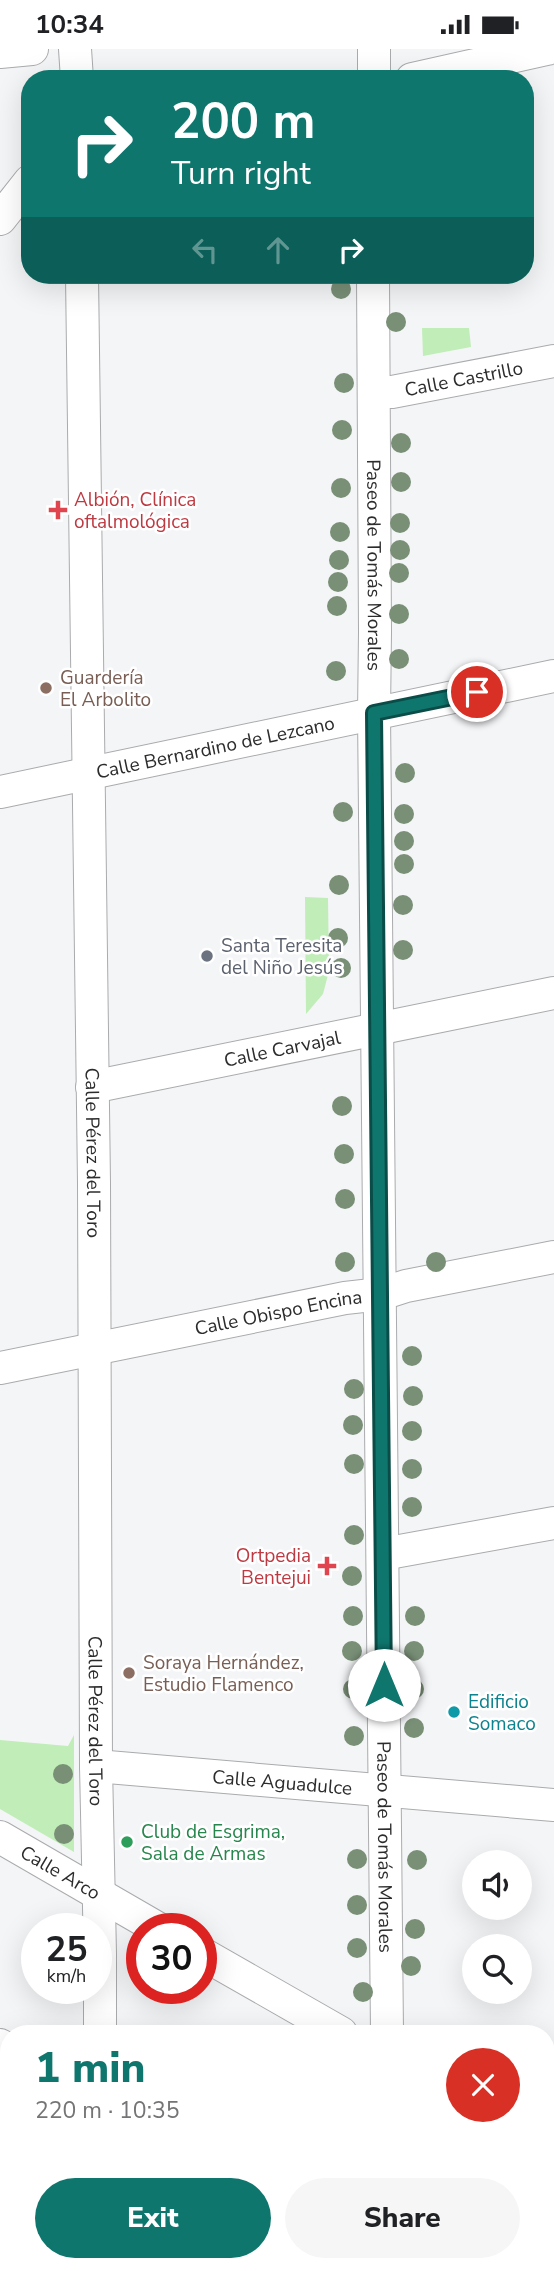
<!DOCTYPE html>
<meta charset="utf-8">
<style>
:root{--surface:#fff;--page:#f6f6f6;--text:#202124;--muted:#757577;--accent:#0f766e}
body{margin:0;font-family:"Nunito Sans",sans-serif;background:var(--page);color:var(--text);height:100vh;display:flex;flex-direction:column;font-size:26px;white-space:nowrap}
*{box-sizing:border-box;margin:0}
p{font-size:23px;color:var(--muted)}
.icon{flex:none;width:38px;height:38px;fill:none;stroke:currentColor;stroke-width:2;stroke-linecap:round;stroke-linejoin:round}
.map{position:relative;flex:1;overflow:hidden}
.panel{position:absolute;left:0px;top:1976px;width:555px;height:247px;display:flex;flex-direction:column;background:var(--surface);border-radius:28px 28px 0 0;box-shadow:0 7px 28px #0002}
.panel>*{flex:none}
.banner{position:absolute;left:21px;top:21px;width:513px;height:214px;border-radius:28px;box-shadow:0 7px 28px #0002;background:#0f766e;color:#fff;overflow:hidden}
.fabs{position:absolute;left:462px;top:1801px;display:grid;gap:14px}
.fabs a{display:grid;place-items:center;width:70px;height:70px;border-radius:50%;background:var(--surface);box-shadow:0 7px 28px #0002;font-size:35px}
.speed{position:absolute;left:21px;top:1864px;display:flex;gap:14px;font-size:35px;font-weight:700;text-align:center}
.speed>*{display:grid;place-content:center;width:91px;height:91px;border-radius:50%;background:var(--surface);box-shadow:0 7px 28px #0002;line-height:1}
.speed small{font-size:18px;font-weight:400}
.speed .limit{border:10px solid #d22;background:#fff;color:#111}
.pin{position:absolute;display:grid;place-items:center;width:60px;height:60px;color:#fff;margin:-30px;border:4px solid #fff;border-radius:50%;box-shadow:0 2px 7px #0007}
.me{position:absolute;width:77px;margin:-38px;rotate:0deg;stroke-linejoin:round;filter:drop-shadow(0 0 5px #0008)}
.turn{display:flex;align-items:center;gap:24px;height:147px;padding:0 35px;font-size:32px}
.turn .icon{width:91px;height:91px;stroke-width:2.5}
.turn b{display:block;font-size:49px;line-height:60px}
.lanes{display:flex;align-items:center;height:66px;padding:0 35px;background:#0003;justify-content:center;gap:35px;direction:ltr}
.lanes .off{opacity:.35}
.round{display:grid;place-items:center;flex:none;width:74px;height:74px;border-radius:37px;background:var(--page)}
.head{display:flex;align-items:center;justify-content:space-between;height:119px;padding:0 35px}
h1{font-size:42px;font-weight:800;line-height:52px;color:var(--accent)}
.cta{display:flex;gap:14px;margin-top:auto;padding:14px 35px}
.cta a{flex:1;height:80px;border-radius:42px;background:var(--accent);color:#fff;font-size:28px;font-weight:800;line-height:80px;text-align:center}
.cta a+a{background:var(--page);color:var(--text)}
.status{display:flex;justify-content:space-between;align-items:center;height:49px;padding:0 35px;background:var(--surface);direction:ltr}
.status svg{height:19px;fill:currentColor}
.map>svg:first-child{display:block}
.green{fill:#c1edb8}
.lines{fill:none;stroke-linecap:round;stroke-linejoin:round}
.minor-casing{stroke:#aaabad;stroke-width:34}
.minor{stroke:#fff;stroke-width:32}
.tree{fill:#798f76}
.route-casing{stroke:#0a4d48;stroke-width:18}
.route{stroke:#0f766e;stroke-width:12}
.health-dot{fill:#e0444e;stroke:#fff;stroke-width:2.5}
.education-dot{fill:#8d6e63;stroke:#fff;stroke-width:2.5}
.worship-dot{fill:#6b7280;stroke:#fff;stroke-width:2.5}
.culture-dot{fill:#0f9aa8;stroke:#fff;stroke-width:2.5}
.leisure-dot{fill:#2e9e5b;stroke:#fff;stroke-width:2.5}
.labels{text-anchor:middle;stroke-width:5;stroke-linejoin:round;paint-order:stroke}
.street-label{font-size:19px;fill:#2c2c2d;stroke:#fff}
.health-label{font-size:19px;fill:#be3a42;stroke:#fff;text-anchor:start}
.education-label{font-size:19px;fill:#785e54;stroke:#fff;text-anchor:start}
.worship-label{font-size:19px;fill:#5b616d;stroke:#fff;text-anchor:start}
.culture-label{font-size:19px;fill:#0d838f;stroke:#fff;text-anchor:start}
.leisure-label{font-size:19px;fill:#27864d;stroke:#fff;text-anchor:start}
</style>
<div class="status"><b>10:34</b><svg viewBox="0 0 49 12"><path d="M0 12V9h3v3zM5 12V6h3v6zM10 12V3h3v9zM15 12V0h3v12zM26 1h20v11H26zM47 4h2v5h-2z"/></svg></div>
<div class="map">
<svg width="554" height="2222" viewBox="0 0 554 2222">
<rect width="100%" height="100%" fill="#f4f5f7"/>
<g class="green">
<path d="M422,279H469L471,298L423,307Z"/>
<path d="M305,848L328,849L329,922L323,945L306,965Z"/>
<path d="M74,1686V1803L0,1760V1691L68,1697Z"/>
<path d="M0,2109H9V2214H78V2222H0Z"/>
<rect x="145" y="2214" width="54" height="8"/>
</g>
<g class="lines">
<g class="minor-casing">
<g id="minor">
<path d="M75,0L77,30"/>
<path d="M374,0V30"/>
<path d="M0,3L32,0"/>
<path d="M412,30L547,0"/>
<path d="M0,170L30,132"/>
<path id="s1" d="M82,226L94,1134L96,1717L100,1905V1984"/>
<path id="s2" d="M373,226L375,583L374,664L387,1984"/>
<path id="s3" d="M374,343H392L554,312"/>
<path id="s4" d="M0,743L554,627"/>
<path id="s5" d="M92,1038L554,944"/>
<path id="s6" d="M0,1319L345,1249L381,1245L406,1237L554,1208"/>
<path d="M383,1505L554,1474"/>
<path id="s7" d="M96,1717L554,1756"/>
<path id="s8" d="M0,1788L159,1880"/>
<path d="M201,1904L341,1984"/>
<path d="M0,1996L9,2001"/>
<path d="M0,2072H9"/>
<path d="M546,2103L554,2108"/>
<path d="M102,2214L103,2222"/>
<path d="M388,2214V2222"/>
</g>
</g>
<use href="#minor" class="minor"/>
</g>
<g class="tree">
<circle cx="341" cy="240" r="10"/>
<circle cx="396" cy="273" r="10"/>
<circle cx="344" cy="334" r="10"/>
<circle cx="342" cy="381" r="10"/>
<circle cx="401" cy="394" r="10"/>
<circle cx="401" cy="433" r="10"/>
<circle cx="341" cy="439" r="10"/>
<circle cx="400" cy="474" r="10"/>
<circle cx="340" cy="483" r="10"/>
<circle cx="400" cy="501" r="10"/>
<circle cx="339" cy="511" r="10"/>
<circle cx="399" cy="524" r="10"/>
<circle cx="338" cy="533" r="10"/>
<circle cx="337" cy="557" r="10"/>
<circle cx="399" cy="565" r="10"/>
<circle cx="399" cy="610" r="10"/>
<circle cx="336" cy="622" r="10"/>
<circle cx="405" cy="724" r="10"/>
<circle cx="343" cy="763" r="10"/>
<circle cx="404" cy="765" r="10"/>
<circle cx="404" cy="792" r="10"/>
<circle cx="404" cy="815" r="10"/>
<circle cx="339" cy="836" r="10"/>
<circle cx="403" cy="856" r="10"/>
<circle cx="338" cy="889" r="10"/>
<circle cx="403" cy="901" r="10"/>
<circle cx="341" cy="919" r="10"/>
<circle cx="342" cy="1057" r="10"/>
<circle cx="344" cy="1105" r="10"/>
<circle cx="345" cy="1150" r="10"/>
<circle cx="345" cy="1213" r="10"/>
<circle cx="436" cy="1213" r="10"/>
<circle cx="412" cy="1307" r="10"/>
<circle cx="354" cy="1340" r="10"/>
<circle cx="413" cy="1347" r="10"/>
<circle cx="353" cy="1376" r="10"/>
<circle cx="412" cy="1382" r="10"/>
<circle cx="354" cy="1415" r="10"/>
<circle cx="412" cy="1420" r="10"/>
<circle cx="412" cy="1458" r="10"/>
<circle cx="354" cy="1486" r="10"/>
<circle cx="352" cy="1527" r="10"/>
<circle cx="353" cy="1567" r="10"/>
<circle cx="415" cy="1567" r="10"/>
<circle cx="352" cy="1602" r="10"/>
<circle cx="414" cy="1602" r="10"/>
<circle cx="353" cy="1640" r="10"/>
<circle cx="414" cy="1640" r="10"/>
<circle cx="414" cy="1679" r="10"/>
<circle cx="354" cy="1687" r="10"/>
<circle cx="63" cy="1725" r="10"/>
<circle cx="64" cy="1785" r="10"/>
<circle cx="357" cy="1810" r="10"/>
<circle cx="417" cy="1811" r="10"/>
<circle cx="357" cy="1856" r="10"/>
<circle cx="415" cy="1880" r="10"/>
<circle cx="357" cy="1899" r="10"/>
<circle cx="411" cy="1917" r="10"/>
<circle cx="363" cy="1943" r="10"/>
</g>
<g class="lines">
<g class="route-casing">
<path id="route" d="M384,1636L374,664L477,643"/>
</g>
<use href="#route" class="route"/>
</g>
<g class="health-dot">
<path d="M54.5 450.5h7v7h7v7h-7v7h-7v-7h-7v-7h7z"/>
<path d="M323.5 1506.5h7v7h7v7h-7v7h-7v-7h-7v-7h7z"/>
</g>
<g class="education-dot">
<circle cx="46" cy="639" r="7"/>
<circle cx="129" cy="1624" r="7"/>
</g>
<circle class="worship-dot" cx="207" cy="907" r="7"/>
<circle class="culture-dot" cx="454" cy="1663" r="7"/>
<circle class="leisure-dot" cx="127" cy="1793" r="7"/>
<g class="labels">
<g class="street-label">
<text dy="7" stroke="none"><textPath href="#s3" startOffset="91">Calle Castrillo</textPath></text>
<text dy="7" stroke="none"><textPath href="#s2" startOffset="290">Paseo de Tomás Morales</textPath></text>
<text dy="7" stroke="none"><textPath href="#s4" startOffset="220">Calle Bernardino de Lezcano</textPath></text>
<text dy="7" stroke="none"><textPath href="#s5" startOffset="194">Calle Carvajal</textPath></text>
<text dy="7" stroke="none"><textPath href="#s1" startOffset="878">Calle Pérez del Toro</textPath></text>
<text dy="7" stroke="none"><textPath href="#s6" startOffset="284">Calle Obispo Encina</textPath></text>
<text dy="7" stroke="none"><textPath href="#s1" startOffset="1446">Calle Pérez del Toro</textPath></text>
<text dy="7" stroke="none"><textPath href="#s7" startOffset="187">Calle Aguadulce</textPath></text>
<text dy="7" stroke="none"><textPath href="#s2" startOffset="1572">Paseo de Tomás Morales</textPath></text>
<text dy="7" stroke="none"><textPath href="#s8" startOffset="70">Calle Arco</textPath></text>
</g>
<g class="health-label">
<text x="74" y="457">Albión, Clínica<tspan x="74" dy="22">oftalmológica</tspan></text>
<text x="311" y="1513" text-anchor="end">Ortpedia<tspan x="311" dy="22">Bentejui</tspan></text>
</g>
<g class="education-label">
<text x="60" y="635">Guardería<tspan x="60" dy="22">El Arbolito</tspan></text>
<text x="143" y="1620">Soraya Hernández,<tspan x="143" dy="22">Estudio Flamenco</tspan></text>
</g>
<g class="worship-label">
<text x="221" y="903">Santa Teresita<tspan x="221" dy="22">del Niño Jesús</tspan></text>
</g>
<g class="culture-label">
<text x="468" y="1659">Edificio<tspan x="468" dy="22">Somaco</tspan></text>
</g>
<g class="leisure-label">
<text x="141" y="1789">Club de Esgrima,<tspan x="141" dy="22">Sala de Armas</tspan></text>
</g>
</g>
</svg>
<div class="fabs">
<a><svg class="icon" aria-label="sound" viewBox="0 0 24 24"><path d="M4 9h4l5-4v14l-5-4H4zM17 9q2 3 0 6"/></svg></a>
<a><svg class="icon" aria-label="search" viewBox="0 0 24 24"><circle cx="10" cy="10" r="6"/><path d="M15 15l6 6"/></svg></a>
</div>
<div class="speed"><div>25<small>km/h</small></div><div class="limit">30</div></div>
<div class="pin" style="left:477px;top:643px;background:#d93025"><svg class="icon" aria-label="arrive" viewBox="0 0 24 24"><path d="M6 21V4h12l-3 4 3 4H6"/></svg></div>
<svg class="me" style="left:384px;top:1636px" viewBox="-20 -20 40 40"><circle r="19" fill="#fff"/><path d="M0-13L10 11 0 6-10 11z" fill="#0f766e"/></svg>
<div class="banner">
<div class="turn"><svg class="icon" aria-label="right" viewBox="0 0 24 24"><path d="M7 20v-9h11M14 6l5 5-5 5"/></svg><div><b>200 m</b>Turn right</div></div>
<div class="lanes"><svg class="icon off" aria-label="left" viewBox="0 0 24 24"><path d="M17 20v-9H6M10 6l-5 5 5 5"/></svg><svg class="icon off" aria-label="ahead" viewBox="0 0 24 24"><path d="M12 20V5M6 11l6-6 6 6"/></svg><svg class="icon" aria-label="right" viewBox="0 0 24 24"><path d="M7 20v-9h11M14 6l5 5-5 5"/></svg></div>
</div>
<section class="panel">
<div class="head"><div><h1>1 min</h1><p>220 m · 10:35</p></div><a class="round" style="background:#d93025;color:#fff"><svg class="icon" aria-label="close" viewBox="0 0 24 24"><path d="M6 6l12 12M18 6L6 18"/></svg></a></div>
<div class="cta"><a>Exit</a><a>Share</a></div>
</section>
</div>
